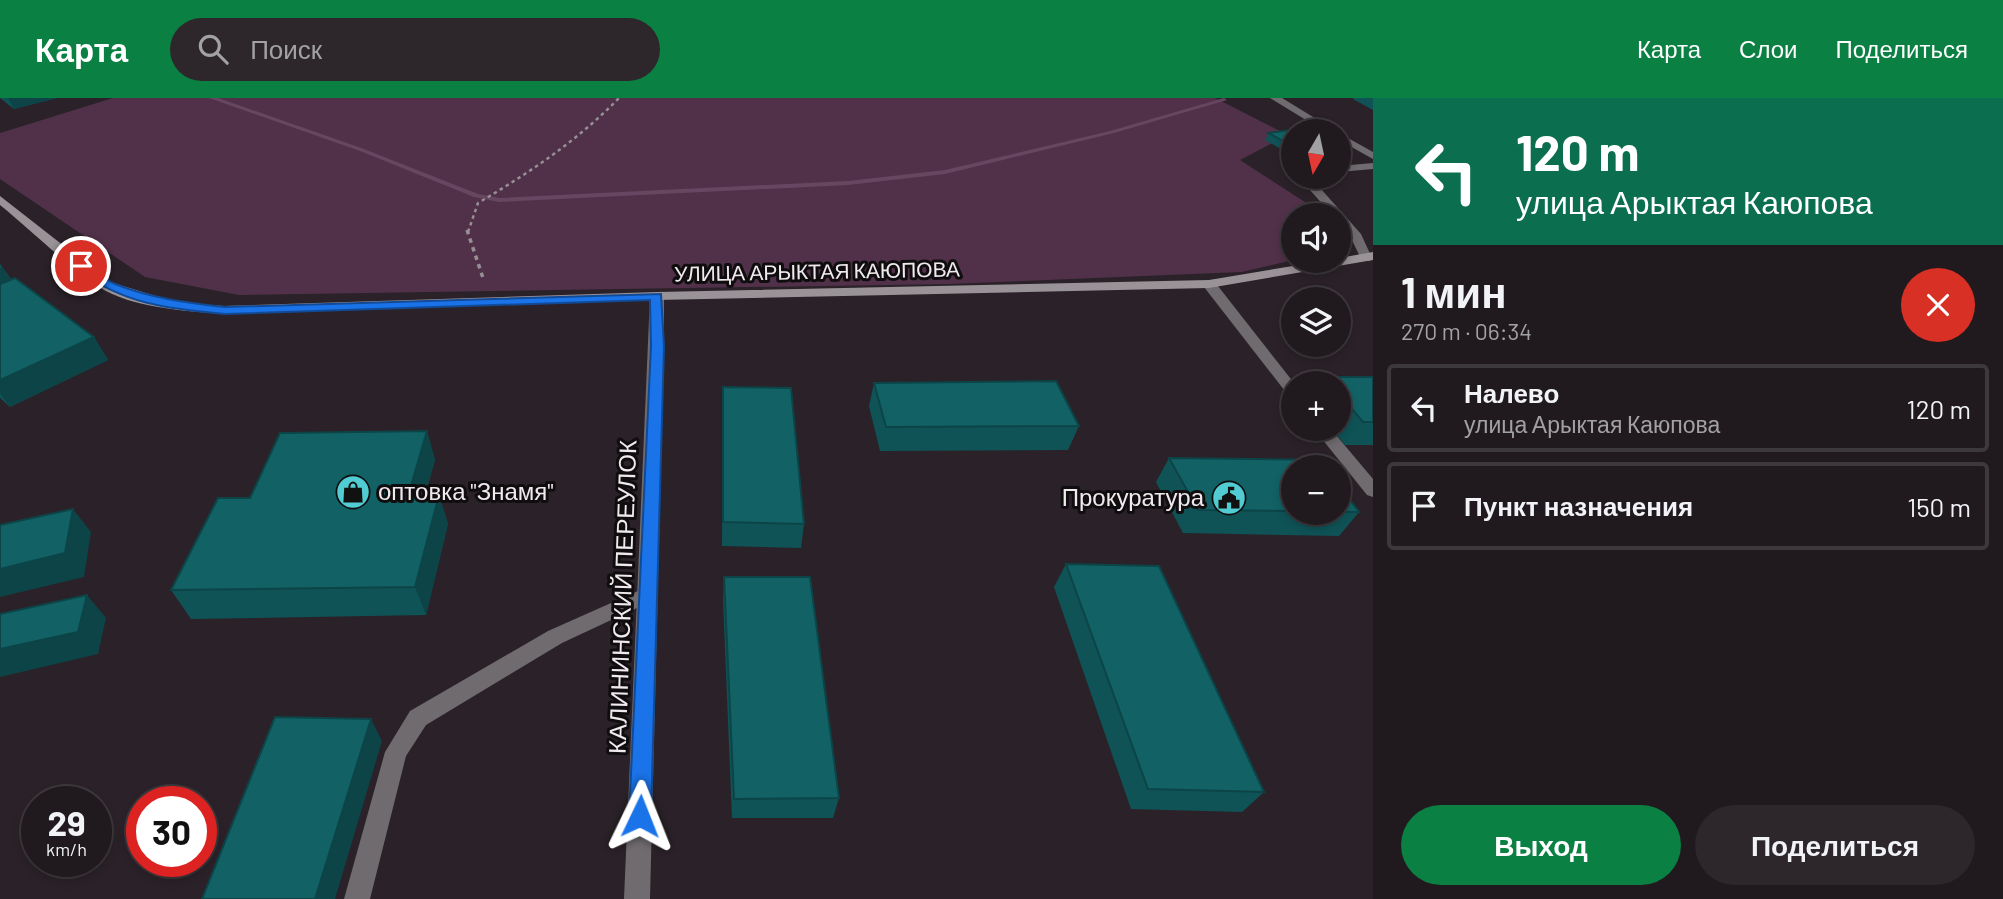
<!DOCTYPE html>
<html lang="ru">
<meta charset="utf-8">
<style>
:root{--surface:#201a1e;--page:#2d272b;--text:#f1f3f6;--muted:#a2a1a4;--line:#3d383c;--accent:#0b8043}
body{margin:0;font-family:Barlow,sans-serif;background:var(--page);color:var(--text);height:100vh;display:flex;flex-direction:column;font-size:26px;white-space:nowrap}
*{box-sizing:border-box;margin:0}
p{font-size:23px;color:var(--muted)}
.icon{flex:none;width:38px;height:38px;fill:none;stroke:currentColor;stroke-width:2;stroke-linecap:round;stroke-linejoin:round}
.map{position:relative;flex:1;overflow:hidden}
.sheet{display:flex;flex-direction:column;background:var(--surface);width:630px}
.sheet>*{flex:none}
.guide{background:#0b6e4f;color:#fff;overflow:hidden}
.needle{width:46px;rotate:189deg}
.fabs{position:absolute;left:1281px;top:21px;display:grid;gap:14px}
.fabs a{display:grid;place-items:center;width:70px;height:70px;border-radius:50%;background:var(--surface);box-shadow:0 4px 10px #0003,0 0 0 2px var(--line);font-size:35px}
.speed{position:absolute;left:21px;top:688px;display:flex;gap:14px;font-size:35px;font-weight:700;text-align:center}
.speed>*{display:grid;place-content:center;width:91px;height:91px;border-radius:50%;background:var(--surface);box-shadow:0 4px 10px #0003,0 0 0 2px var(--line);line-height:1}
.speed small{font-size:18px;font-weight:400}
.speed .limit{border:10px solid #d22;background:#fff;color:#111}
.pin{position:absolute;display:grid;place-items:center;width:60px;height:60px;color:#fff;margin:-30px;border:4px solid #fff;border-radius:50%;box-shadow:0 2px 7px #0007}
.me{position:absolute;width:77px;margin:-38px;rotate:2deg;stroke-linejoin:round;filter:drop-shadow(0 0 5px #0008)}
.turn{display:flex;align-items:center;gap:24px;height:147px;padding:0 28px;font-size:32px}
.turn .icon{width:91px;height:91px;stroke-width:2.5}
.turn b{display:block;font-size:49px;line-height:60px}
.round{display:grid;place-items:center;flex:none;width:74px;height:74px;border-radius:37px;background:var(--page)}
.summary{display:flex;align-items:center;justify-content:space-between;height:119px;padding:0 28px}
h1{font-size:42px;font-weight:700;line-height:52px}
.cta{display:flex;gap:14px;margin-top:auto;padding:14px 28px}
.cta a{flex:1;height:80px;border-radius:42px;background:var(--accent);color:#fff;font-size:28px;font-weight:700;line-height:80px;text-align:center}
.cta a+a{background:var(--page);color:var(--text)}
ul{padding:0;list-style:none}
li{display:flex;align-items:center;gap:21px;height:88px;margin:0 14px 10px;padding:0 14px;border:4px solid var(--line);border-radius:7px}
li div{flex:1}
li b{display:block;font-size:26px}
li em{font-style:normal}
header{display:flex;align-items:center;gap:42px;box-sizing:border-box;height:98px;padding:0 35px;background:var(--accent);color:#fff}
header strong{font-size:33px}
nav{display:flex;gap:38px;margin-inline-start:auto;font-size:24px}
.search{width:490px;height:63px;background:var(--page);display:flex;align-items:center;gap:18px;box-sizing:border-box;padding:0 24px;border-radius:38px;color:var(--muted);font-size:26px}
main{display:flex;flex:1;min-height:0}
.map>svg:first-child{display:block}
.green{fill:#503149}
.lines{fill:none;stroke-linecap:round;stroke-linejoin:round}
.stream{fill:#664661;fill-rule:evenodd}
.path-far1{stroke:#968f94;stroke-width:2.5;stroke-dasharray:3.5 3.5;stroke-linecap:butt}
.path{stroke:#968f94;stroke-width:3.5;stroke-dasharray:4.5 4.5;stroke-linecap:butt}
.lane{fill:#6f6b6e;fill-rule:evenodd}
.street{fill:#6f6b6e;fill-rule:evenodd}
.secondary{fill:#999297;fill-rule:evenodd}
.wall{fill:#0f5357}
.shaded-wall{fill:#0c4447}
.building{fill:#116165;stroke:#0c4447;stroke-width:2}
.route{fill:#1a73e8;stroke:#114b97;stroke-width:2}
.labels{text-anchor:middle;stroke-width:6;stroke-linejoin:round;paint-order:stroke}
.far-street-label{font-size:21px;fill:#f0eaee;stroke:#100d0f}
.poi-label{font-size:24px;fill:#f0eaee;stroke:#100d0f;text-anchor:start}
.street-label{font-size:24px;fill:#f0eaee;stroke:#100d0f}
</style>
<header>
<strong>Карта</strong>
<div class="search"><svg class="icon" aria-label="search" viewBox="0 0 24 24"><circle cx="10" cy="10" r="6"/><path d="M15 15l6 6"/></svg>Поиск</div>
<nav><a>Карта</a><a>Слои</a><a>Поделиться</a></nav>
</header>
<main>
<div class="map">
<svg width="1373" height="801" viewBox="0 0 1373 801">
<rect width="100%" height="100%" fill="#2a2228"/>
<path class="green" d="M113,0H1215L1288,37L1240,62L1325,117H1293V162L1242,174L949,186L239,197L145,179L0,81V35Z"/>
<g class="lines">
<path class="stream" d="M209,0H218L364,51L478,96L499,100L848,83L945,72L1110,33L1224,0L1227,2L1114,35L945,76L848,87L499,104L474,99L360,53Z"/>
<path class="path-far1" d="M468,134L478,105C529,75 577,43 619,0"/>
<path class="path" d="M467,132L483,180"/>
<g class="lane">
<path d="M1373,65V71L1339,74V68Z"/>
<path d="M1303,79H1313V82L1361,136L1372,160L1370,163H1362L1351,140L1339,126V117H1332L1303,84Z"/>
<path d="M1209,182L1214,183L1294,285L1293,299L1288,297L1204,189L1202,186Z"/>
<path d="M1314,331H1331L1373,381V399L1367,397Z"/>
<path d="M647,489L654,492L657,497L654,502L562,545L426,627L406,658L370,801H344L385,654L410,613L548,533Z"/>
</g>
<g class="street">
<path d="M1270,0H1282L1336,33H1324Z"/>
<path d="M1339,35L1373,54V61L1339,42Z"/>
<path d="M657,194L664,198V249L650,801H624L650,198Z"/>
</g>
<path class="secondary" d="M0,98L110,184L175,204L224,208L657,194L1209,182L1323,163H1339V160L1373,154V162L1209,190L657,202L224,216C186,213 132,210 99,189C66,167 31,132 0,107Z"/>
</g>
<g class="wall">
<path d="M0,0H57L14,11Z"/>
<path d="M1353,0H1373V12L1353,1Z"/>
<path d="M1293,33V58L1265,42L1269,35Z"/>
<path d="M0,166L11,181L94,239L108,262L10,309L0,300Z"/>
<path d="M1324,279H1373V347H1345L1332,331H1339V285H1320Z"/>
<path d="M874,285L1079,328L1068,352L880,353L869,308Z"/>
<path d="M723,289L804,426L801,450L722,448Z"/>
<path d="M427,333L435,362L425,397H439L448,426L426,517L191,521L171,492L250,400Z"/>
<path d="M1169,360L1293,369V415H1339V387L1359,414L1339,438L1183,435L1156,384Z"/>
<path d="M1066,466L1264,694L1242,714L1131,711L1054,489Z"/>
<path d="M724,479L839,700L833,720H732L723,502Z"/>
</g>
<g class="shaded-wall">
<path d="M8,0H57L14,11Z"/>
<path d="M1345,61L1341,69H1339V62Z"/>
<path d="M2,169L13,185L0,189V170Z"/>
<path d="M94,239L108,262L10,309L0,295V282Z"/>
<path d="M427,333L435,362L417,426L408,398Z"/>
<path d="M439,397L448,426L426,517L415,489Z"/>
<path d="M73,411L91,434L84,479L0,499V471Z"/>
<path d="M87,497L106,520L98,556L0,579V551Z"/>
<path d="M371,621L382,643L335,801H315Z"/>
</g>
<g class="building">
<path d="M1291,32L1294,33L1293,49L1269,35Z"/>
<path d="M15,180L94,239L0,282V186Z"/>
<path d="M1324,279H1373V324H1363L1339,296V285H1330Z"/>
<path d="M1056,283L1079,328L886,329L874,285Z"/>
<path d="M723,289L791,290L804,426L723,424Z"/>
<path d="M427,333L408,398L439,397L415,489L171,492L218,400H250L280,335Z"/>
<path d="M1169,360L1321,362L1326,369H1293V413L1198,412Z"/>
<path d="M1339,387L1359,414H1339Z"/>
<path d="M73,411L65,455L0,471V427Z"/>
<path d="M1066,466L1159,468L1264,694L1148,691Z"/>
<path d="M724,479H810L839,700L734,701Z"/>
<path d="M87,497L78,534L0,551V516Z"/>
<path d="M275,619L371,621L315,801H202Z"/>
</g>
<path class="route" d="M77,166C91,164 102,181 115,186C151,200 186,205 225,209L661,196L664,248L651,718L648,726L640,729L632,726L629,718L651,248L650,202L225,216C169,211 122,206 77,171Z"/>
<defs>
<g id="shop-disc" transform="scale(1.75)"><circle r="9.5" fill="#51ccd3" stroke="#100d0f"/><path d="M-5-2.5h2.3a2.7 3.5 0 0 1 5.4 0H5L5.5 6h-11ZM-1.5-2.5h3a1.5 2.3 0 0 0-3 0Z" fill="#111"/></g>
<g id="civic-disc" transform="scale(1.75)"><circle r="9.5" fill="#51ccd3" stroke="#100d0f"/><path d="M-.6-6.5H3V-4.5H.6V-3L4-1V1h2V6H-6V1h2V-1L-.6-3ZM-1.2 2.5V6h2.4V2.5Z" fill="#111"/></g>
</defs>
<g fill-rule="evenodd">
<use href="#shop-disc" x="353" y="394"/>
<use href="#civic-disc" x="1229" y="400"/>
</g>
<g class="labels">
<g class="far-street-label">
<text transform="translate(817 174) rotate(-1)" y="7">УЛИЦА АРЫКТАЯ КАЮПОВА</text>
</g>
<g class="poi-label">
<text x="378" y="402">оптовка "Знамя"</text>
<text x="1204" y="408" text-anchor="end">Прокуратура</text>
</g>
<g class="street-label">
<text transform="translate(623 499) rotate(-88)" y="8">КАЛИНИНСКИЙ ПЕРЕУЛОК</text>
</g>
</g>
</svg>
<div class="fabs">
<a><svg class="needle" viewBox="-14 -14 28 28"><path d="M0-13l5 13h-10z" fill="#e53935"/><path d="M0 13l5-13h-10z" fill="#a2a1a4"/></svg></a>
<a><svg class="icon" aria-label="sound" viewBox="0 0 24 24"><path d="M4 9h4l5-4v14l-5-4H4zM17 9q2 3 0 6"/></svg></a>
<a><svg class="icon" aria-label="layers" viewBox="0 0 24 24"><path d="M12 4l9 5-9 5-9-5zM3 14l9 5 9-5"/></svg></a>
<a>+</a>
<a>−</a>
</div>
<div class="speed"><div>29<small>km/h</small></div><div class="limit">30</div></div>
<div class="pin" style="left:81px;top:168px;background:#d93025"><svg class="icon" aria-label="arrive" viewBox="0 0 24 24"><path d="M6 21V4h12l-3 4 3 4H6"/></svg></div>
<svg class="me" style="left:640px;top:718px" viewBox="-20 -20 40 40"><path d="M0-17L14 15 0 8-14 15z" fill="#1a73e8" stroke="#fff" stroke-width="4"/></svg>
</div>
<section class="sheet">
<div class="guide">
<div class="turn"><svg class="icon" aria-label="left" viewBox="0 0 24 24"><path d="M17 20v-9H6M10 6l-5 5 5 5"/></svg><div><b>120 m</b>улица Арыктая Каюпова</div></div>
</div>
<div class="summary"><div><h1>1 мин</h1><p>270 m · 06:34</p></div><a class="round" style="background:#d93025;color:#fff"><svg class="icon" aria-label="close" viewBox="0 0 24 24"><path d="M6 6l12 12M18 6L6 18"/></svg></a></div>
<ul>
<li><svg class="icon" aria-label="left" viewBox="0 0 24 24"><path d="M17 20v-9H6M10 6l-5 5 5 5"/></svg><div><b>Налево</b><p>улица Арыктая Каюпова</p></div><em>120 m</em></li>
<li><svg class="icon" aria-label="arrive" viewBox="0 0 24 24"><path d="M6 21V4h12l-3 4 3 4H6"/></svg><div><b>Пункт назначения</b></div><em>150 m</em></li>
</ul>
<div class="cta"><a>Выход</a><a>Поделиться</a></div>
</section>
</main>
